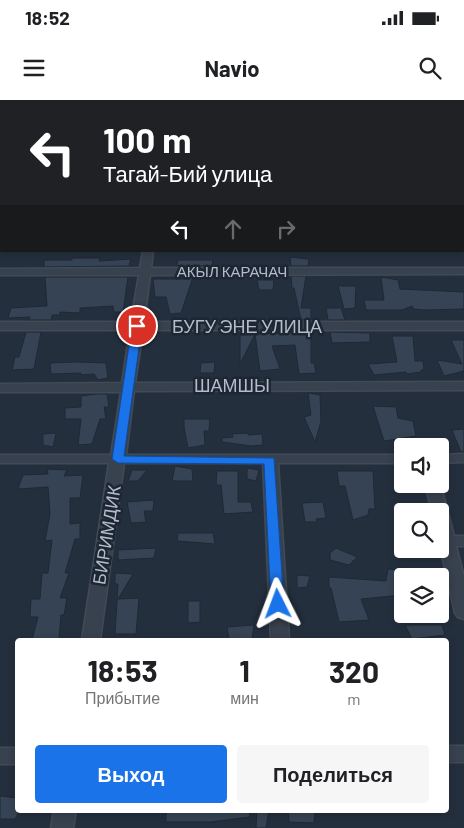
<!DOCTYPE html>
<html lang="ru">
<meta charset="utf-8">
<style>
:root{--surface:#fff;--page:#f6f6f6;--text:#202124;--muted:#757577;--accent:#1a73e8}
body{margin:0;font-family:Barlow,sans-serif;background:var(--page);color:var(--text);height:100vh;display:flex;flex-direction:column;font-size:19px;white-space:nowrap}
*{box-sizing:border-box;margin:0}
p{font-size:16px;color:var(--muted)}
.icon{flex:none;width:28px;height:28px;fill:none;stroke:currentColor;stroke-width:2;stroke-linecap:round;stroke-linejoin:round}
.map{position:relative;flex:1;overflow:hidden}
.details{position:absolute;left:15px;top:538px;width:434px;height:175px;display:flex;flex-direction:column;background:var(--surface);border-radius:5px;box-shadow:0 2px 8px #0003}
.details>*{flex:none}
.banner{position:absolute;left:0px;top:0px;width:465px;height:152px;box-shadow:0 2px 8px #0003;background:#202124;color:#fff;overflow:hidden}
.fabs{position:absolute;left:394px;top:338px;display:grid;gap:10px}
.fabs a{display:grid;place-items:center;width:55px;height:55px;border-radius:5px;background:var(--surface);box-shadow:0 2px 8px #0003;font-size:25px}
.pin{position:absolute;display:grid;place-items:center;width:42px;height:42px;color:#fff;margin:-21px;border:2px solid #fff;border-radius:50%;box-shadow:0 1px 5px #0007}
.me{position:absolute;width:55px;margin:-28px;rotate:357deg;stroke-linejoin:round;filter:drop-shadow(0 0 4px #0008)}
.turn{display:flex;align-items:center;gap:18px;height:105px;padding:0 20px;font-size:22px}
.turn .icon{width:65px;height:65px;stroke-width:2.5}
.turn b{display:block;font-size:35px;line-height:42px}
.lanes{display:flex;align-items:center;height:48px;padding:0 20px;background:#0003;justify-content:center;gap:25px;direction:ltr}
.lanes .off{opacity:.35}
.eta{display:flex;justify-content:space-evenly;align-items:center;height:85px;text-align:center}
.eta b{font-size:30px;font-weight:700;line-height:35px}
.action{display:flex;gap:10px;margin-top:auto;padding:10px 20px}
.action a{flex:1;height:58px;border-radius:5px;background:var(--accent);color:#fff;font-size:20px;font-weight:700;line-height:58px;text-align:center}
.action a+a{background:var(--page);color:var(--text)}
.status{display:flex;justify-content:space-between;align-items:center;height:35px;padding:0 25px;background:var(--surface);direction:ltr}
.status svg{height:14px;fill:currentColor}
header{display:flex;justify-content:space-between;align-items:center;height:65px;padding:0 20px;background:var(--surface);font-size:22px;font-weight:700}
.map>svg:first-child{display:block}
.building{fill:#364354;stroke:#1f2835}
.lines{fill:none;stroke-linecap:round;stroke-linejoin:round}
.minor-casing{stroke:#414a57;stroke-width:3}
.minor{fill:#38414e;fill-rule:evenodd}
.route{fill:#1a73e8;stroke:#114b97}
.labels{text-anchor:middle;stroke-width:5;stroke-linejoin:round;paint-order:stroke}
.far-street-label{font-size:15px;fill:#b4bcc9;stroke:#1d2633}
.street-label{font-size:18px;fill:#b4bcc9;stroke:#1d2633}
</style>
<div class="status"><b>18:52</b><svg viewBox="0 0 49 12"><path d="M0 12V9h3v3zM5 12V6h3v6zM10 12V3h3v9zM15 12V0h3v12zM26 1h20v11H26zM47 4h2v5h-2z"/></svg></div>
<header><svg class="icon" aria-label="menu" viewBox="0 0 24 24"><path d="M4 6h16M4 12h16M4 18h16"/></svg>Navio<svg class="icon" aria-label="search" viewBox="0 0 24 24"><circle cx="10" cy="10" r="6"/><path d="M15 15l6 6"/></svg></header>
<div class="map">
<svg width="464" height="728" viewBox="0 0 464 728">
<rect width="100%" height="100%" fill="#242f3e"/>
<g class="building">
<path d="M290,157L309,159L308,166H291Z"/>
<path d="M72,158H100L99,161L131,159L129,166L44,167V160H72Z"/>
<path d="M178,160H213L212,166H183L177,165Z"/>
<path d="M291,176H306L301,208H311V220H301L294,188H292Z"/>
<path d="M45,177H128L123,212H114L113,206L80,208V213L60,212V215H52L51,220H29L30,217L8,218L11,208L47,206Z"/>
<path d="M189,177H193L181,213L170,214L166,197H155L153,179H189Z"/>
<path d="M381,177L398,180L400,189L464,192V209L425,210L414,209L412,206L402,210H366L364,200H384Z"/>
<path d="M257,180H274L273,190H259Z"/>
<path d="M338,186H356L355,208L344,209Z"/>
<path d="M326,208H341L345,220H328Z"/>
<path d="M26,232H41L34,269L12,270L15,257H19Z"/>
<path d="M311,232V263H314L316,273L299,274L295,245L272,246L280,269L260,271L255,234Z"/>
<path d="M330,232L370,233V242L332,243Z"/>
<path d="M255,234L240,264V235Z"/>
<path d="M392,236H413L415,261H423L424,270H421V272L407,274L406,272L374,275L368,264L397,262Z"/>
<path d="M451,240H464V271L444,276L437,260L462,264Z"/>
<path d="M77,262L106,263L108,278L98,280L94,274L81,275V273L51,274L50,263Z"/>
<path d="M215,262L214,273H200L201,263Z"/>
<path d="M308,293L320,295L321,321L315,342L304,317L311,315Z"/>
<path d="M96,294H107L109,307H104L106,319H100L92,344L78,345L81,319H65V308L81,307V296Z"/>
<path d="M373,306L396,307L398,318L413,321L416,336L384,341Z"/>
<path d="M184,319H210L209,331H204L205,345L188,348L184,327Z"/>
<path d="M464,329V352H461L452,330Z"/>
<path d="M56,333L53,347L43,345V334Z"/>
<path d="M248,333V335L262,334L263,345L251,346L222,342V338L233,337L232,334Z"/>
<path d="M175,366L192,369L193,381H172Z"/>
<path d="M247,368L259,370L256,381L247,379Z"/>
<path d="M47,369L67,370L64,376L83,375L80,398H70V424L80,423V439H75L65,473H69L60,498H67L64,515H61L59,540H32L38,517H30L31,499H40L42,473H48L52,440L45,441L50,414L48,387L18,389L23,375L48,374Z"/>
<path d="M132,370H147L138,381H128Z"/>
<path d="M217,371H238V402H251L253,412L224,414L221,385H216Z"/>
<path d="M337,371H373L375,409H369L368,415L353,420L345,386H339Z"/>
<path d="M154,400L153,411H144L146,422L131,423L127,402Z"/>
<path d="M323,402L326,418L316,419L317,422H305L302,403Z"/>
<path d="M178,433H213L215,444L177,441Z"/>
<path d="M156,448L154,458L118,460V450Z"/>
<path d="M336,448L357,457L349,465L330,460V453Z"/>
<path d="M388,469L399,470L402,479V495L361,499L369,520L339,522L331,488H329V477L386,481Z"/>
<path d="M115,473L133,474L118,499L139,498L136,534H115L118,484H115Z"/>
<path d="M297,475L310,476L307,487L297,488Z"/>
<path d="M188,501H200V522L188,523Z"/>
<path d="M254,525L252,540L229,539L227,527Z"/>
<path d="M405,525H442L445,535L412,539Z"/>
<path d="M0,696L18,698V714L15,719H0Z"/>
<path d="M166,710H249L250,717L210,722H166Z"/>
<path d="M257,710H269L266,728H256Z"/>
<path d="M288,710H315L314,723L289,722Z"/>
</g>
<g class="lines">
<g class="minor-casing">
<g id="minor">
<path d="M18,0H26L27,1H19Z"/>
<path d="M393,0H401L402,1H394Z"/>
<path d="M0,16L1,17V22H0Z"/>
<rect x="0" y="79" width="1" height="6"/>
<rect x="0" y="126" width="1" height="6"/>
<path d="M143,151H153L151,168H464V174L150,175L144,222H464V230H143L135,283L464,282V290L134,291L126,355H402V363H278L289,540H271L263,363H124L100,540H82L109,363H0V355H111L121,292H0V284L122,283L130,230H0V222H131L139,175H0V169L140,168Z"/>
<path d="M464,354V362L440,363V355Z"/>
<path d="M440,383L454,436H464V446H456L464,477V519L458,517L455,513L440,447V411H432L425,384Z"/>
<rect x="446" y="646" width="18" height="16"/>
<rect x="0" y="648" width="18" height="16"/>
<path d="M54,710H76L73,728H51Z"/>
</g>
</g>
<use href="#minor" class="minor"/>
</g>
<path class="route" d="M137,224L142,226L124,356L274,358L284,504L282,507H273L271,504L264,364L118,363L112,359L132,226Z"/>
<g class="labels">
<g class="far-street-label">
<text x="232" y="177">АКЫЛ КАРАЧАЧ</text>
</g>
<g class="street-label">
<text x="247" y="233">БУГУ ЭНЕ УЛИЦА</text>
<text x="232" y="292">ШАМШЫ</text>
<text transform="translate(107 435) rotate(-81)" y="6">БИРИМДИК</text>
</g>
</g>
</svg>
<div class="fabs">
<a><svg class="icon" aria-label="sound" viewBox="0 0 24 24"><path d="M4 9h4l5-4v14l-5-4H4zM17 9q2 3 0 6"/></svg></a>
<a><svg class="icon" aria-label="search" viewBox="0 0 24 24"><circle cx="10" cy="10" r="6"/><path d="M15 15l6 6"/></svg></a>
<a><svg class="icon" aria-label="layers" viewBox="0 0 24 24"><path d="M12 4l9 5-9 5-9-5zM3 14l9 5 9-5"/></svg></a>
</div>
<div class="pin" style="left:137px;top:226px;background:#d93025"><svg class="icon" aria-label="arrive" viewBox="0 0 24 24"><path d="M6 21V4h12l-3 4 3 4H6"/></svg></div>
<svg class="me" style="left:278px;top:504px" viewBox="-20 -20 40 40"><path d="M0-17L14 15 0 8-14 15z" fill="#1a73e8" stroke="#fff" stroke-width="4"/></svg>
<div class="banner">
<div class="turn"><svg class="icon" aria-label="left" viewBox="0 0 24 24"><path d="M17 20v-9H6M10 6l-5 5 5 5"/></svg><div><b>100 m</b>Тагай-Бий улица</div></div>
<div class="lanes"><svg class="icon" aria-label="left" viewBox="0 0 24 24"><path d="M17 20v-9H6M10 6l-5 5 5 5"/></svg><svg class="icon off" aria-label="ahead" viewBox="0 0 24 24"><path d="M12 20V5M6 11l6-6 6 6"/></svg><svg class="icon off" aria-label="right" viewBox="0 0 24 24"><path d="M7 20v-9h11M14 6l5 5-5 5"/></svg></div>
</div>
<section class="details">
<div class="eta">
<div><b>18:53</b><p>Прибытие</p></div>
<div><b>1</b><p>мин</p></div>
<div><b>320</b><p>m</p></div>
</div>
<div class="action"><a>Выход</a><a>Поделиться</a></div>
</section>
</div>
